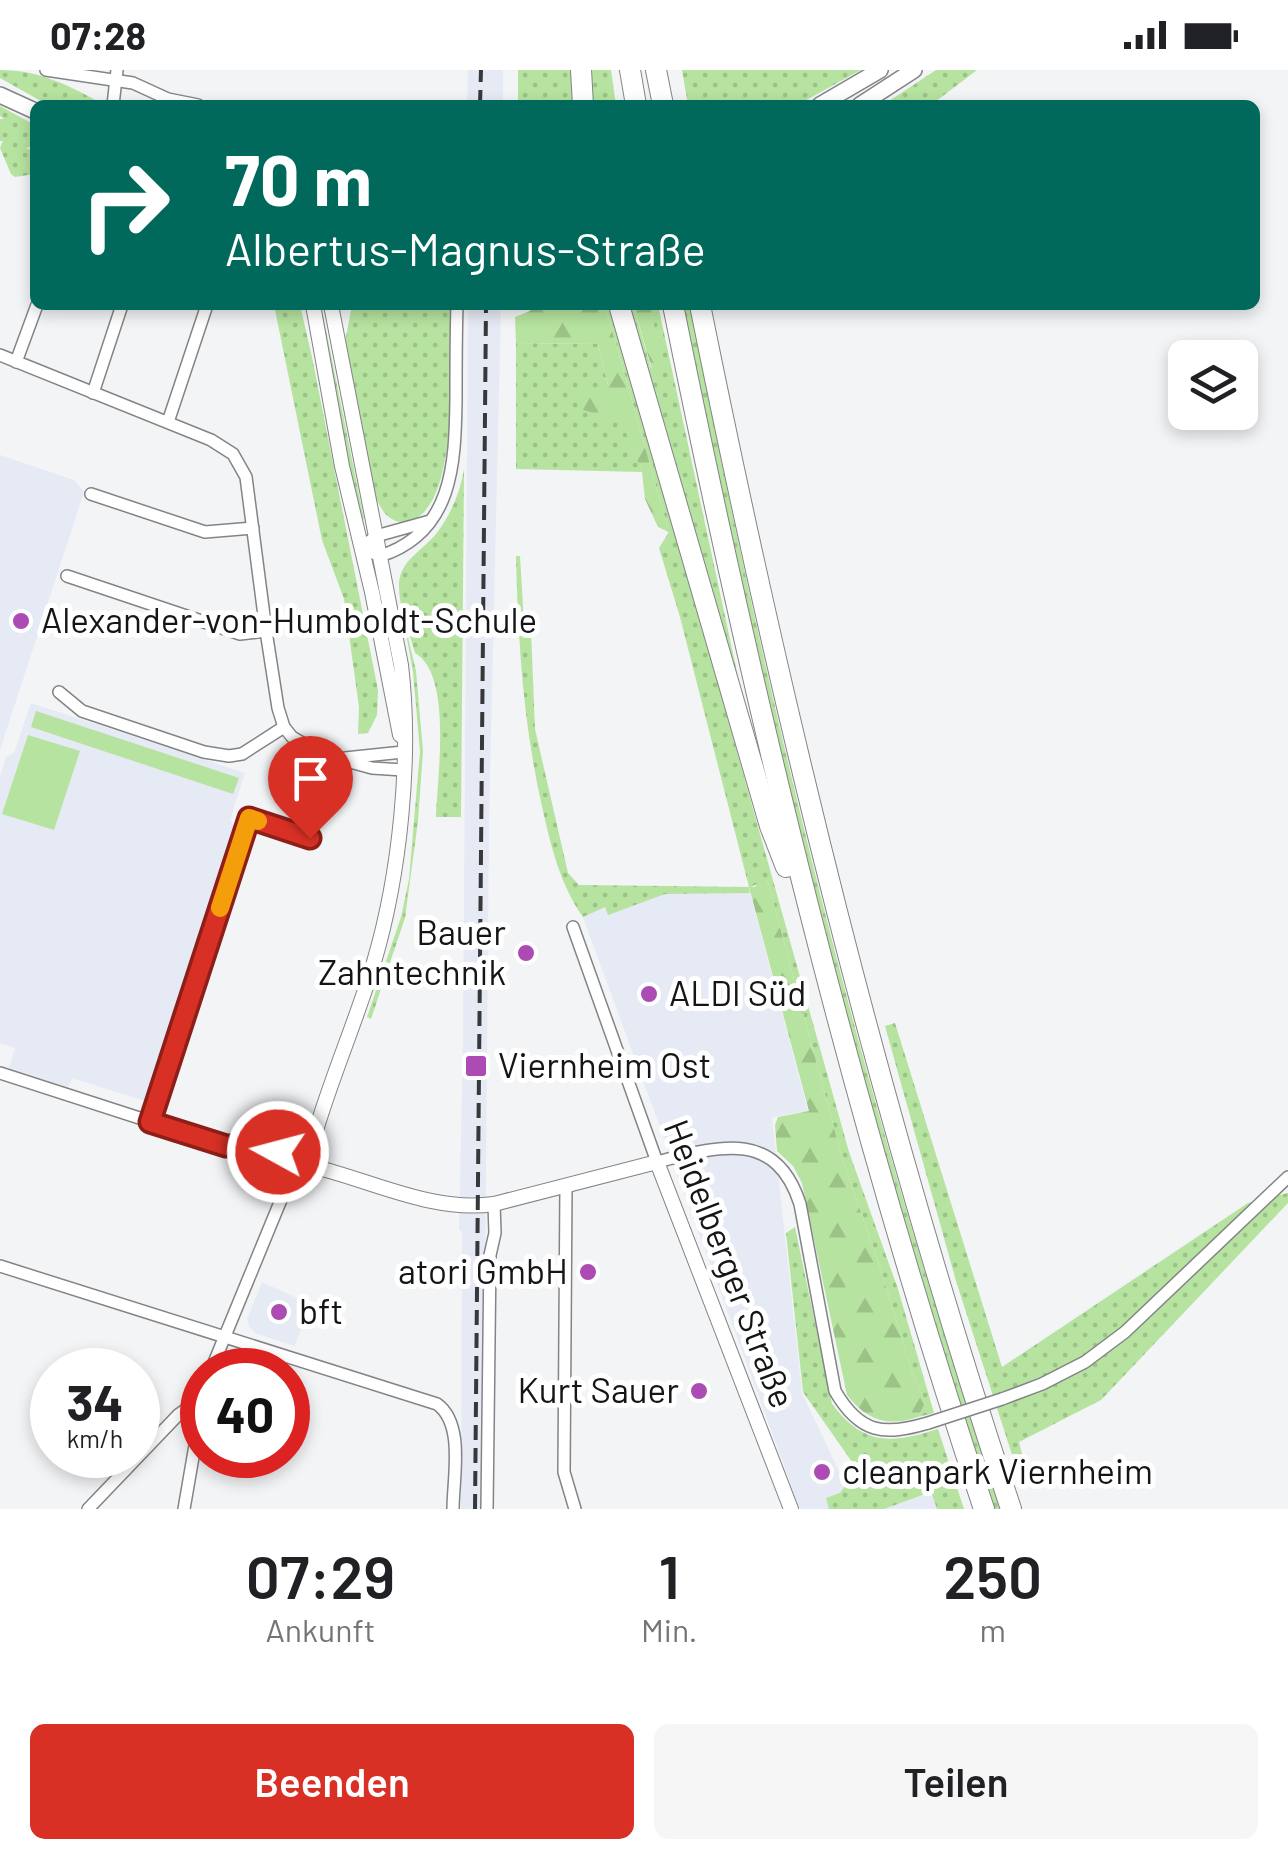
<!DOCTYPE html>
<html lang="de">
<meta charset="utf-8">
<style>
:root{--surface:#fff;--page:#f6f6f6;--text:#202124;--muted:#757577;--accent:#d93025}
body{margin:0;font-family:Barlow,sans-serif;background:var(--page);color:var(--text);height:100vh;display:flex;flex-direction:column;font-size:38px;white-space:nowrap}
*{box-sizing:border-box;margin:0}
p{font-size:32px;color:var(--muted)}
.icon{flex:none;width:55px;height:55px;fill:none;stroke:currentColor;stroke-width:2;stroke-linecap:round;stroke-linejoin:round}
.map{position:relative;height:1439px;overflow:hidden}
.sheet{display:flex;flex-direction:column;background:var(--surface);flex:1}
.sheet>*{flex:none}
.banner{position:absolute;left:30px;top:30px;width:1230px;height:210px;border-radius:15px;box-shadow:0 5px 15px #0003;background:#00695c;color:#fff;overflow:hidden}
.fabs{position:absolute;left:1168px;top:270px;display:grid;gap:20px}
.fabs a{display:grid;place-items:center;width:90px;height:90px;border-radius:15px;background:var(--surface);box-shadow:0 5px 15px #0003;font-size:50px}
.speed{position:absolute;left:30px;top:1278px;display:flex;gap:20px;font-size:50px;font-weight:700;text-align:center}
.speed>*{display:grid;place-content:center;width:130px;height:130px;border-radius:50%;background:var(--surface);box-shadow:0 5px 15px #0003;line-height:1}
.speed small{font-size:25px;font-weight:400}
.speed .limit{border:15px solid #d22;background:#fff;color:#111}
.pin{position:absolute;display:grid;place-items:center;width:85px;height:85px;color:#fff;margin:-102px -42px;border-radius:50% 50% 50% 0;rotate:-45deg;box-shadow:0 0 10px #0007}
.pin .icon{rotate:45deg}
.me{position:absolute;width:110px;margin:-55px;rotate:277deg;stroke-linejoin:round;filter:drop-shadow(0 0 8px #0008)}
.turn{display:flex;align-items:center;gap:35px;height:210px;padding:0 30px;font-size:45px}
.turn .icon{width:130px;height:130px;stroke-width:2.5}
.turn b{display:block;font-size:70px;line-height:85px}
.eta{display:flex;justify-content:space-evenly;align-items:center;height:170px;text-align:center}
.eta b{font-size:60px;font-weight:600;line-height:70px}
.primary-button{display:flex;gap:20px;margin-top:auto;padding:20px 30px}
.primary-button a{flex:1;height:115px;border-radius:15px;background:var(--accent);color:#fff;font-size:40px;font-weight:600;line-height:115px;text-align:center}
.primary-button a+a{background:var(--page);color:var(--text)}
.status{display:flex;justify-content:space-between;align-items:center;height:70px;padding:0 50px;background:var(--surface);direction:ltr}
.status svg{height:28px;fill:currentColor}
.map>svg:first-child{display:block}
.built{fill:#e6eaf4}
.green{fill:url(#green-dots)}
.forest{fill:url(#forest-firs)}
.pitch{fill:#b6e39f}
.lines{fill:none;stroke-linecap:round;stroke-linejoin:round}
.minor-casing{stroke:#838486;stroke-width:14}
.tertiary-casing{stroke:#838486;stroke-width:16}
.secondary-casing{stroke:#838486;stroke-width:18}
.motorway-casing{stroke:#838486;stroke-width:22}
.minor{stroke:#fff;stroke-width:11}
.tertiary{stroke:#fff;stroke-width:14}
.secondary{stroke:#fff;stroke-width:15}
.motorway{stroke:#fff;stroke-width:20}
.rail{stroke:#373839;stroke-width:4;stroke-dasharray:15 8;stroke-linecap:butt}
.minor-bridge-casing{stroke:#838486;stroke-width:14;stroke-linecap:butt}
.minor-bridge{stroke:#fff;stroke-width:11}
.route-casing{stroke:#8d1f18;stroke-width:25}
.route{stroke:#d93025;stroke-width:18}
.slow{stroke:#f59e0b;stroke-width:18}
.poi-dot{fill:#ab4bb3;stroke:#fff;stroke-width:4}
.labels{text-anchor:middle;stroke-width:10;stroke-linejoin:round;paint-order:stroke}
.poi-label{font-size:35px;fill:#141516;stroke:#fff;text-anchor:start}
.street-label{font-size:35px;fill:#141516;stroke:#fff}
</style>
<div class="status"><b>07:28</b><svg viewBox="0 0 49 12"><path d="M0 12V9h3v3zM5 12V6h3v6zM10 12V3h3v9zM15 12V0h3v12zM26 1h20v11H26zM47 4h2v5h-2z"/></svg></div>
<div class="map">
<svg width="1288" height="1439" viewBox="0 0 1288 1439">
<defs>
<pattern id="green-dots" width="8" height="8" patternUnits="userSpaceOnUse" patternTransform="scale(2.5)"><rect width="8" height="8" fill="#b6e39f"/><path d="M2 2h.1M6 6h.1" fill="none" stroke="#9cc288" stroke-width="1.8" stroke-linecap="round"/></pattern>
<pattern id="forest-firs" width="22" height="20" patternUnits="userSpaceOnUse" patternTransform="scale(2.5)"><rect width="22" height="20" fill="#b6e39f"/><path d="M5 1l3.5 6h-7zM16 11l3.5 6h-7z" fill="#9cc288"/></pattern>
</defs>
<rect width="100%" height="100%" fill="#f3f4f6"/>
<g class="built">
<path d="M468,0H503V35H467Z"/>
<path d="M468,235H501L489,751L483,1439H461L462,1162L459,1160L463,977Z"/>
<path d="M0,385L74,410L84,422L0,680Z"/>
<path d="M31,633L245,703L230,750L237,761L148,1032L72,1008L68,1017L9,998L15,978L0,973V706L6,687L14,683Z"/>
<path d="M750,823L808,1041L772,1047L802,1323L857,1439H800L580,839L665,824Z"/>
<path d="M262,1212L312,1235L294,1276L255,1263L249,1256L247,1249Z"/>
<path d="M932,1422L937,1439H884Z"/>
</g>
<g class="green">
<path d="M0,0C39,0 71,16 104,35H48L0,8Z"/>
<path d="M518,0H611L616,35H518Z"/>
<path d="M682,0H861L797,35H688Z"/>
<path d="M936,0H977L931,35H883Z"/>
<path d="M0,36L35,55V76L26,78L35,82V104L15,107L11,104L0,78L3,71H0V49H4L0,46Z"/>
<path d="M274,235H300L312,287L378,620L377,645L368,663L358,664L359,637L344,529L322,470Z"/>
<path d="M317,235H321L364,449L360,450Z"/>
<path d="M352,235H450C449,277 464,449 403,452C388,452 381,439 376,428L345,272Z"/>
<path d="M605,235H612L849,1082L898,1219L934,1343L918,1347L925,1333L913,1305L879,1194L843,1091L767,809L749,818L750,823L665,824L608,845L605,837L583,847C559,813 550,772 541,732C523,650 518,570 516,486H520L524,553L530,555L531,561L535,659L568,803L579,815L749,817L680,547L659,478L669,462Z"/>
<path d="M626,235H633L651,298L661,295L650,235H658L751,667Z"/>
<path d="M683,235H690C752,555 826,874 920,1186C946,1271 973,1355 1000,1439H994C932,1246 874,1053 823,857C769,651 726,443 683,235Z"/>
<path d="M516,273L598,274L608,315L642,402L516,399Z"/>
<path d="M464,399L461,747H436C437,708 453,605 415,583C409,561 398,536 399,513C400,491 423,480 436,464C451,444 460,423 464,399Z"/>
<path d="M402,541L416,601L423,681L418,751L405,848L371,949L367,947L401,847L409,809L414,751L420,681L413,602Z"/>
<path d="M895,953L1002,1297L1248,1133L1288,1123V1133L1101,1330L1019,1372L1024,1392L1015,1394L956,1211L885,956Z"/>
<path d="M795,1157L832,1334C864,1376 891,1374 938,1359L964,1439H937L931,1422L884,1439H829L826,1428L840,1423L857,1399L803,1322L786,1163Z"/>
</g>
<g class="forest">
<path d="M529,235H605L669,462L658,457L645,429L642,402L622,353L578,338L580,323L608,315L598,274L516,273L515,247L530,241Z"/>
<path d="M633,235H650L662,295L658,300L652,299Z"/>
<path d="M762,806L767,809L843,1091L879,1194L913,1305L925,1333L918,1347C888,1357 867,1351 847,1325L802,1113L793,1096L777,1081L775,1055L778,1047L809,1041L749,817H755Z"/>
</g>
<g class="pitch">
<path d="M36,641L239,708L233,724L31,657Z"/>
<path d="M28,665L80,681L54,760L2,744Z"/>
</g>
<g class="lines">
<g class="minor-casing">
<g id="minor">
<path d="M46,0L133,13L168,29L198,35"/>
<path d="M113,35L117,0"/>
<path d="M0,285L211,370L233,384L246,407L266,561L278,638L284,657L292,667L321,684L372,698L403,700"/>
<path d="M16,292L37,235"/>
<path d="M93,323L122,235"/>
<path d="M168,352L207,235"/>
<path d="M91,424L205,462L253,458"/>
<path d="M430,451L376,466L361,478L380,486C453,463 455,394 456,330C456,298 456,267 457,235"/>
<path d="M67,506L240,564L266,561"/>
<path d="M59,622L82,641L204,682L229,686L242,684L284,657"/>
<path d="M345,688L403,682"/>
<path d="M573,857L657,1092C719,1076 776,1059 800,1134L835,1321C860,1364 884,1366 928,1353"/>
<path d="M0,1003L226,1076L279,1088"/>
<path d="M150,1052L249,748L310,767"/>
<path d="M240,1076L279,1075"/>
<path d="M566,1115L564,1402L575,1439"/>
<path d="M0,1196L437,1334C465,1354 453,1408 453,1439"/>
<path d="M211,1300L292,1103"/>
<path d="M1002,1329L1042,1314L1085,1292L1125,1262L1288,1107"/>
<path d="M88,1439L178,1345L202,1328"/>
<path d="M184,1439L202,1335"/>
<path d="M487,1439L490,1185L495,1163L494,1134"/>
</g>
</g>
<g class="tertiary-casing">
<g id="tertiary">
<path d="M313,235L342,396L372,522L400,665"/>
<circle cx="299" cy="1083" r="21"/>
<path d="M314,1067C331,1008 356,952 374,892C400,804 412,687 401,595L331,235"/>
<path d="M315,1097C372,1111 434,1143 494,1134L657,1092L791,1439"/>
</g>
</g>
<g class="secondary-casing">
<g id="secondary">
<path d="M0,25L35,41"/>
<path d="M820,35L880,0"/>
<path d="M860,35L914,0"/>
</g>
</g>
<g class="motorway-casing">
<g id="motorway">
<path d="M581,0L583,35"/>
<path d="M630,0L636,35"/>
<path d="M656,0L663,35"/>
<path d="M619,235L770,756L786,797"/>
<path d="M673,235C755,642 852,1045 984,1439"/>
<path d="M700,235C782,642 880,1045 1011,1439"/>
</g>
</g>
<use href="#minor" class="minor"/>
<use href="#tertiary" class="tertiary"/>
<use href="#secondary" class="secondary"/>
<use href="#motorway" class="motorway"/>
<g class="rail">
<path d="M480,35L481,0"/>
<path d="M475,1439L486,235"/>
</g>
<g class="minor-bridge-casing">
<path id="minor-bridge" d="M928,1353L1002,1329"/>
</g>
<use href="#minor-bridge" class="minor-bridge"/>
</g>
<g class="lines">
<g class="route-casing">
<path id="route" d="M278,1082L279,1075L226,1076L150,1052L249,748L310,768"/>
</g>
<use href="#route" class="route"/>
<path class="slow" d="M220,838L249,748L258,751"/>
</g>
<g class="poi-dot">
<circle cx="21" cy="551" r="10"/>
<circle cx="526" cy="883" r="10"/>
<circle cx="649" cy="924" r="10"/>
<rect x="464" y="984" width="24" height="24" rx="5"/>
<circle cx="588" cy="1202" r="10"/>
<circle cx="279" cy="1242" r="10"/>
<circle cx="699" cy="1321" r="10"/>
<circle cx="822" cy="1402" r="10"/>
</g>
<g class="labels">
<g class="poi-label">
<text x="41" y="563">Alexander-von-Humboldt-Schule</text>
<text x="506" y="875" text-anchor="end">Bauer<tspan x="506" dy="40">Zahntechnik</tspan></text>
<text x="669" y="936">ALDI Süd</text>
<text x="498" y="1008">Viernheim Ost</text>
<text x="568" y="1214" text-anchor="end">atori GmbH</text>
<text x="299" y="1254">bft</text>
<text x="679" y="1333" text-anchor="end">Kurt Sauer</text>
<text x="842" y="1414">cleanpark Viernheim</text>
</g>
<g class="street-label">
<text transform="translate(729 1194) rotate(69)" y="12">Heidelberger Straße</text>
</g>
</g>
</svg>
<div class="fabs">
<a><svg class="icon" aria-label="layers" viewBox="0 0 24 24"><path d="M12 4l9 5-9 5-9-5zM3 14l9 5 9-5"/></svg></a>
</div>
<div class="speed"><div>34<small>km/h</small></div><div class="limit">40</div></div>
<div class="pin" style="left:310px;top:768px;background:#d93025"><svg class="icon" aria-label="arrive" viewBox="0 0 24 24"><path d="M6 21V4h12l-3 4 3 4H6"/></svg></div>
<svg class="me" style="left:278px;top:1082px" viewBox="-20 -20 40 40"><circle r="17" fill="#d93025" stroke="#fff" stroke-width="3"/><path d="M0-11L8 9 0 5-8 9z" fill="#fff"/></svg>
<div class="banner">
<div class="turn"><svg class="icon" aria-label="right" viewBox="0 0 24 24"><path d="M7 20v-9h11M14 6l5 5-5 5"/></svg><div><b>70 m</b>Albertus-Magnus-Straße</div></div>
</div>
</div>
<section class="sheet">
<div class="eta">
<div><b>07:29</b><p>Ankunft</p></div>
<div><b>1</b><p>Min.</p></div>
<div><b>250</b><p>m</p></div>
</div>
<div class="primary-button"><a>Beenden</a><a>Teilen</a></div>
</section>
